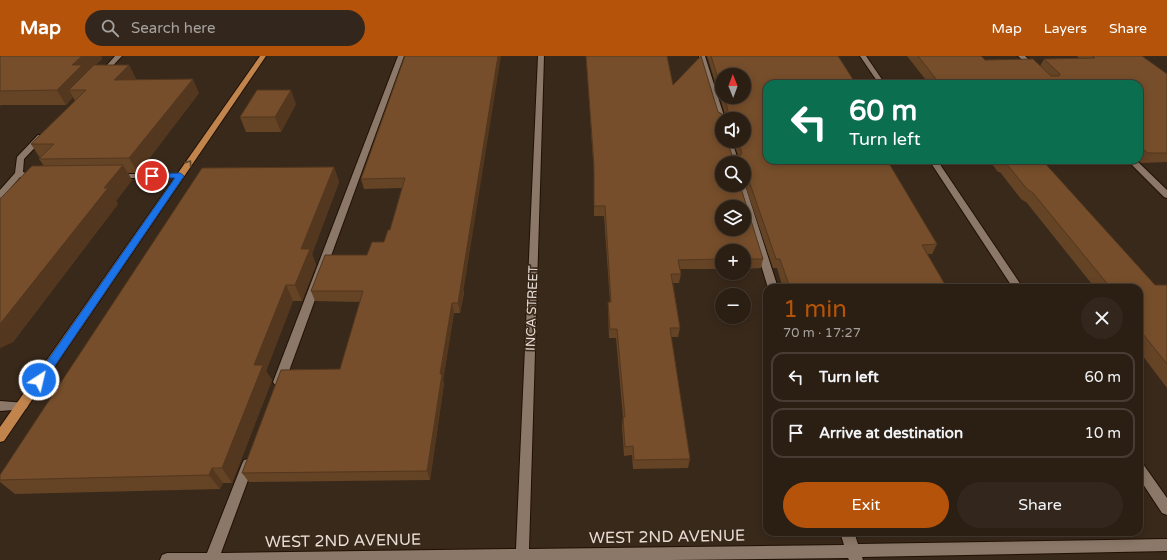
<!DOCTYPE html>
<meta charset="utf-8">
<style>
:root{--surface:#2b1f14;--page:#33271d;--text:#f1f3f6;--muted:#a6a2a0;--line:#473d34;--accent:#b45309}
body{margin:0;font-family:"Varela Round",sans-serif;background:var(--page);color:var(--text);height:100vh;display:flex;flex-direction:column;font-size:15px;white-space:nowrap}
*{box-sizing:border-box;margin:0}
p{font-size:13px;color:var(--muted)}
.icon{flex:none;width:22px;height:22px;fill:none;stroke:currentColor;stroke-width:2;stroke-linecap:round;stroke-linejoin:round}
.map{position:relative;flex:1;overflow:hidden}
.panel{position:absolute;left:763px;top:228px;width:380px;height:252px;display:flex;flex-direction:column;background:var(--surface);border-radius:12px;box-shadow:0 2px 10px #0003,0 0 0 1px var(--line)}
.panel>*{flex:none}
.banner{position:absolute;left:763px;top:24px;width:380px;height:84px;border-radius:12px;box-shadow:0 2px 10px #0003,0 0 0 1px var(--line);background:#0b6e4f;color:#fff;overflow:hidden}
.needle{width:26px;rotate:359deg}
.buttons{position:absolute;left:715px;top:12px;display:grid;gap:8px}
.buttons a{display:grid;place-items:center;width:36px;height:36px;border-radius:50%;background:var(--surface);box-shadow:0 2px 10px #0003,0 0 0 1px var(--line);font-size:20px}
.pin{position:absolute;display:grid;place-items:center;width:34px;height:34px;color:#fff;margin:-17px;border:2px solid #fff;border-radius:50%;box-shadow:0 1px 4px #0007}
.me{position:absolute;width:44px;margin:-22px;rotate:35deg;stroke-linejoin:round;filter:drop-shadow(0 0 3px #0008)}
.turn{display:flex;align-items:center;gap:14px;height:84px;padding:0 20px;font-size:18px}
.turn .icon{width:52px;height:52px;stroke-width:2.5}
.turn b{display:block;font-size:28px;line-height:34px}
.round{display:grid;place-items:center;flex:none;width:42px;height:42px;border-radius:21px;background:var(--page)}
.summary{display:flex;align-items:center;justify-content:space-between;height:68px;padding:0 20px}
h1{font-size:24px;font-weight:600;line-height:30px;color:var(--accent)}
.button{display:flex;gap:8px;margin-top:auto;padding:8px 20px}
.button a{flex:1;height:46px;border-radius:24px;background:var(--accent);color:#fff;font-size:16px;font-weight:600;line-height:46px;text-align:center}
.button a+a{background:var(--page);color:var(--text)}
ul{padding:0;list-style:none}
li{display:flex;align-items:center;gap:12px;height:50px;margin:0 8px 6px;padding:0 12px;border:2px solid var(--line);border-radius:12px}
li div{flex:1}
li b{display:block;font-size:15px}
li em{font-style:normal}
header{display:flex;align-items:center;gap:24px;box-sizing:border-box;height:56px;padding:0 20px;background:var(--accent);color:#fff}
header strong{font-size:19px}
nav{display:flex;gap:22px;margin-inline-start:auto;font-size:14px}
.search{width:280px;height:36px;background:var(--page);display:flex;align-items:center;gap:10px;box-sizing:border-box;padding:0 14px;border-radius:22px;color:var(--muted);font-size:15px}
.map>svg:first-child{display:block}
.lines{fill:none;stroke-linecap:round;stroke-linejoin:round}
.minor-casing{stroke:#201105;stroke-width:2}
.major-casing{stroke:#201105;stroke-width:2}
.minor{fill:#8c7868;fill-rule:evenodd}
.major{fill:#c1844c;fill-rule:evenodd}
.wall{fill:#654325;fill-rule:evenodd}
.shaded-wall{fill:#53371e}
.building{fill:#764e2b;stroke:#53371e;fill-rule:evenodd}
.oneway{stroke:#62442a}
.route{fill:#1a73e8;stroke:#114b97}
.labels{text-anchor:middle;stroke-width:3.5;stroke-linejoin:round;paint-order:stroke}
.street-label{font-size:13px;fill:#e8dcd4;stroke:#39291b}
.near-street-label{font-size:16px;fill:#e8dcd4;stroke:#39291b}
</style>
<header>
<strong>Map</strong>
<div class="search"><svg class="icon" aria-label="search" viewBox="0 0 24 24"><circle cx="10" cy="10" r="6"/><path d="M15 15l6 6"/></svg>Search here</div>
<nav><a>Map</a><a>Layers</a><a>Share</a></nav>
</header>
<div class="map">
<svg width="1167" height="504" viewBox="0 0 1167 504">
<rect width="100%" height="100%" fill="#39291b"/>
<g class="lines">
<g class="minor-casing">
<g id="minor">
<path d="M115,0H122L103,20H99V18Z"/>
<path d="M398,0H404L285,326L283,329L279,330L275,329L273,326Z"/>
<path d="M538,0H544L529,493L844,489L840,476H854L858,488L1167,483V495L862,501L863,504H849L848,502L671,504H160L162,499L167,497H207L242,408L244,404L248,403L252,404L254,408L221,497L516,493Z"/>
<path d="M699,0H705L725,63H722V67L718,65Z"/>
<path d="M860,0H866L885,28H879Z"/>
<path d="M1018,0H1025L1054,28H1047Z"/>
<path d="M38,79H41L45,81L24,103L23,116L39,122C34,127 26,124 20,121L3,141L0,142V134L15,117L17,101Z"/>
<path d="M724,85H732L739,107H731Z"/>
<path d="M929,104H937L1023,232H1013Z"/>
<path d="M1127,104H1136L1167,134V142L1164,141Z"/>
<path d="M114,118H180L184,120L180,122H114Z"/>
<path d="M744,127L745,129L778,232H768L737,129H744Z"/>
<path d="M0,345L26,347L28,350L26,353L0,355Z"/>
<path d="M1139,407L1143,408L1167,442V459L1162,457L1139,422Z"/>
</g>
</g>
<g class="major-casing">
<path id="major" d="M260,0H266L4,385L0,386V371Z"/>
</g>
<use href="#minor" class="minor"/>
<use href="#major" class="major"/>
</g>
<g class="wall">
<path d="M0,0H101L102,3L95,9H129L136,23V24L199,37L138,117H128L132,124L116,145L118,148L13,286L0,292V143L44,110L39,103L40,102L31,88L75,45L73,41L66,49H1L0,50Z"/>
<path d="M405,0L464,237L460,257H454L443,324L444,328L430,424L249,426L242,417L340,313L360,246L315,245L311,235L367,199L384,186L390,174L402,132L364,133L361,123Z"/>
<path d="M586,0L673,29L724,59L725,58L707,0H838L767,28L937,188L932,198H927L947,232H783L777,212H773L744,126L722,107L763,203L761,212L744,213V195H722V213H680L681,218L679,227H673L680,272L678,281H671L690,403L688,412L633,413L632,399L624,400L622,370L623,361L616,282H609L608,255V246H610L604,160H594V119ZM722,19L744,41H722ZM722,63H744V85H733L738,99H732L722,85Z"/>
<path d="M907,0H981L985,4L1040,10L1044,3L1079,2L1077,0H1142L1167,18V106L1141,107L1138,104H1139V28H929Z"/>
<path d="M296,48L281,76H246L240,61Z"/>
<path d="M989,104H1042L1155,229H1167V332L1139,295V232H1095L1027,147L1021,143L1000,116H998Z"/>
<path d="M1082,104H1130L1128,107H1085Z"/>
<path d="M334,111L339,126L312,198L316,209L302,245H293L266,315L272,324L232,427H223L220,433L15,438L0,426V419Z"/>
</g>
<g class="shaded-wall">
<path d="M82,0H101L102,3L69,34L73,41L66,49L57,34L72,9Z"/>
<path d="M498,0H501L460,257L458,247Z"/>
<path d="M129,9L136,23L122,38L114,24Z"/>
<path d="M193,23L199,37L138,117L129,102Z"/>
<path d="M291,34L296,48L281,76L275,61Z"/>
<path d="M123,109L132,124L116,145L118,148L13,286L0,292V268L104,132Z"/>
<path d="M334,111L339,126L312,198L316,209L302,245L295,229L301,193Z"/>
<path d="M746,116L744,126V117Z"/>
<path d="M286,229L293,245L266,315L272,324L232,427L222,412L254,309Z"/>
<path d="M452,247L454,257L443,324L444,328L430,424L427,415L440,318Z"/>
<path d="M212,412L223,427L220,433L209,419Z"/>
</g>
<g class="building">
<path d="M0,0H82L72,9H82L57,34L0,35Z"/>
<path d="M405,0H498L458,247H452L440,318H442L427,415L242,417L281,314L340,313L363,235H311L325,199H367L372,186H384L388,174H390L405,122L361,123Z"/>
<path d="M586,0H667L673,29L701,0L718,56L724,59L728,54L724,41H744V19H722V35L711,0H838L856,28H767V104H887L937,188L922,189L947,232H790L780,203H776L746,116L744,117V107H722V129H740L763,203H744V195H722V203L678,204L681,218H671L680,272H670L690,403L634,404L633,390L625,391L623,361H625L617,273H610L608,246H611L605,150H594V109ZM722,63H744V85H738L742,97L741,99H732L727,85H722ZM722,151H744V173H722Z"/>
<path d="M918,0H981L985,4L1033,3L1051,20H1059L1060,18L1044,3L1095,2L1092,0H1142L1167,18V97H1148L1143,93H1139V28H940Z"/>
<path d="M94,9H129L114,24L193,23L129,102L39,103L54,88H31L86,34H69Z"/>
<path d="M257,34H291L275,61H240Z"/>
<path d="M1002,104H1042L1155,229H1167V308L1139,273V232H1107L1106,231H1110L1033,137L1027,133L1005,106H1003Z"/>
<path d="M123,109L104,132H108L0,268V143L32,110Z"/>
<path d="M334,111L301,193H310L295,229H286L254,309H263L222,412H212L209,419L0,424V419L202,112Z"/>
</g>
<defs><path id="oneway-chevron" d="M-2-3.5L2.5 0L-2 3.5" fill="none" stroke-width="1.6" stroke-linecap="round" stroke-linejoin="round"/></defs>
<use class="oneway" href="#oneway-chevron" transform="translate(189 107) rotate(-55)"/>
<path class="route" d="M180,117L184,120L43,327H36L34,324L36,321L175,122H152L149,120L150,118Z"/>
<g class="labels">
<g class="street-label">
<text transform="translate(531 252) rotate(-88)" y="5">INCA STREET</text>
</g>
<g class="near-street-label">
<text transform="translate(667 480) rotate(-1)" y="6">WEST 2ND AVENUE</text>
<text transform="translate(343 484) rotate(-1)" y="6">WEST 2ND AVENUE</text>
</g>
</g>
</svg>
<div class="buttons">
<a><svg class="needle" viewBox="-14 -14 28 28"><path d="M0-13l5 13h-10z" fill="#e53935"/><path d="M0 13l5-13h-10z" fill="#a6a2a0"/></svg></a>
<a><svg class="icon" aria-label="sound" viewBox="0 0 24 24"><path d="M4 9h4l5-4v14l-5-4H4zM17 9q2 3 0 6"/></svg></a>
<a><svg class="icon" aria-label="search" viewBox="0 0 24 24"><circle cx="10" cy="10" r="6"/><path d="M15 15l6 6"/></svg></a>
<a><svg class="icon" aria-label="layers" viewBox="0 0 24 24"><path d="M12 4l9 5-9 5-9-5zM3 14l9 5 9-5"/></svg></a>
<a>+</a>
<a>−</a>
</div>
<div class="pin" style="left:152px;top:120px;background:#d93025"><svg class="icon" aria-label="arrive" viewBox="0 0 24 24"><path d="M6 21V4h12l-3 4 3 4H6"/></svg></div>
<svg class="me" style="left:39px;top:324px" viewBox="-20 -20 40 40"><circle r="17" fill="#1a73e8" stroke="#fff" stroke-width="3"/><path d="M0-11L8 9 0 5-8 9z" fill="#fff"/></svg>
<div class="banner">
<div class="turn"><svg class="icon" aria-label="left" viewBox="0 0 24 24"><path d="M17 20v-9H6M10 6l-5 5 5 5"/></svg><div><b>60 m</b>Turn left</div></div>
</div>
<section class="panel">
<div class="summary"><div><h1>1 min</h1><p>70 m · 17:27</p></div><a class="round"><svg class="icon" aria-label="close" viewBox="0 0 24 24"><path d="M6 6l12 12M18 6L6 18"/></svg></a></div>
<ul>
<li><svg class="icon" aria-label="left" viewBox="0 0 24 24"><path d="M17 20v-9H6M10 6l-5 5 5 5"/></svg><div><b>Turn left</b></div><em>60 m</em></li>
<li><svg class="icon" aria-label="arrive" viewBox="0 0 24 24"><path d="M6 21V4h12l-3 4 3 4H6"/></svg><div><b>Arrive at destination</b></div><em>10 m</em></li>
</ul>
<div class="button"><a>Exit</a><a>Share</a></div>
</section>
</div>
